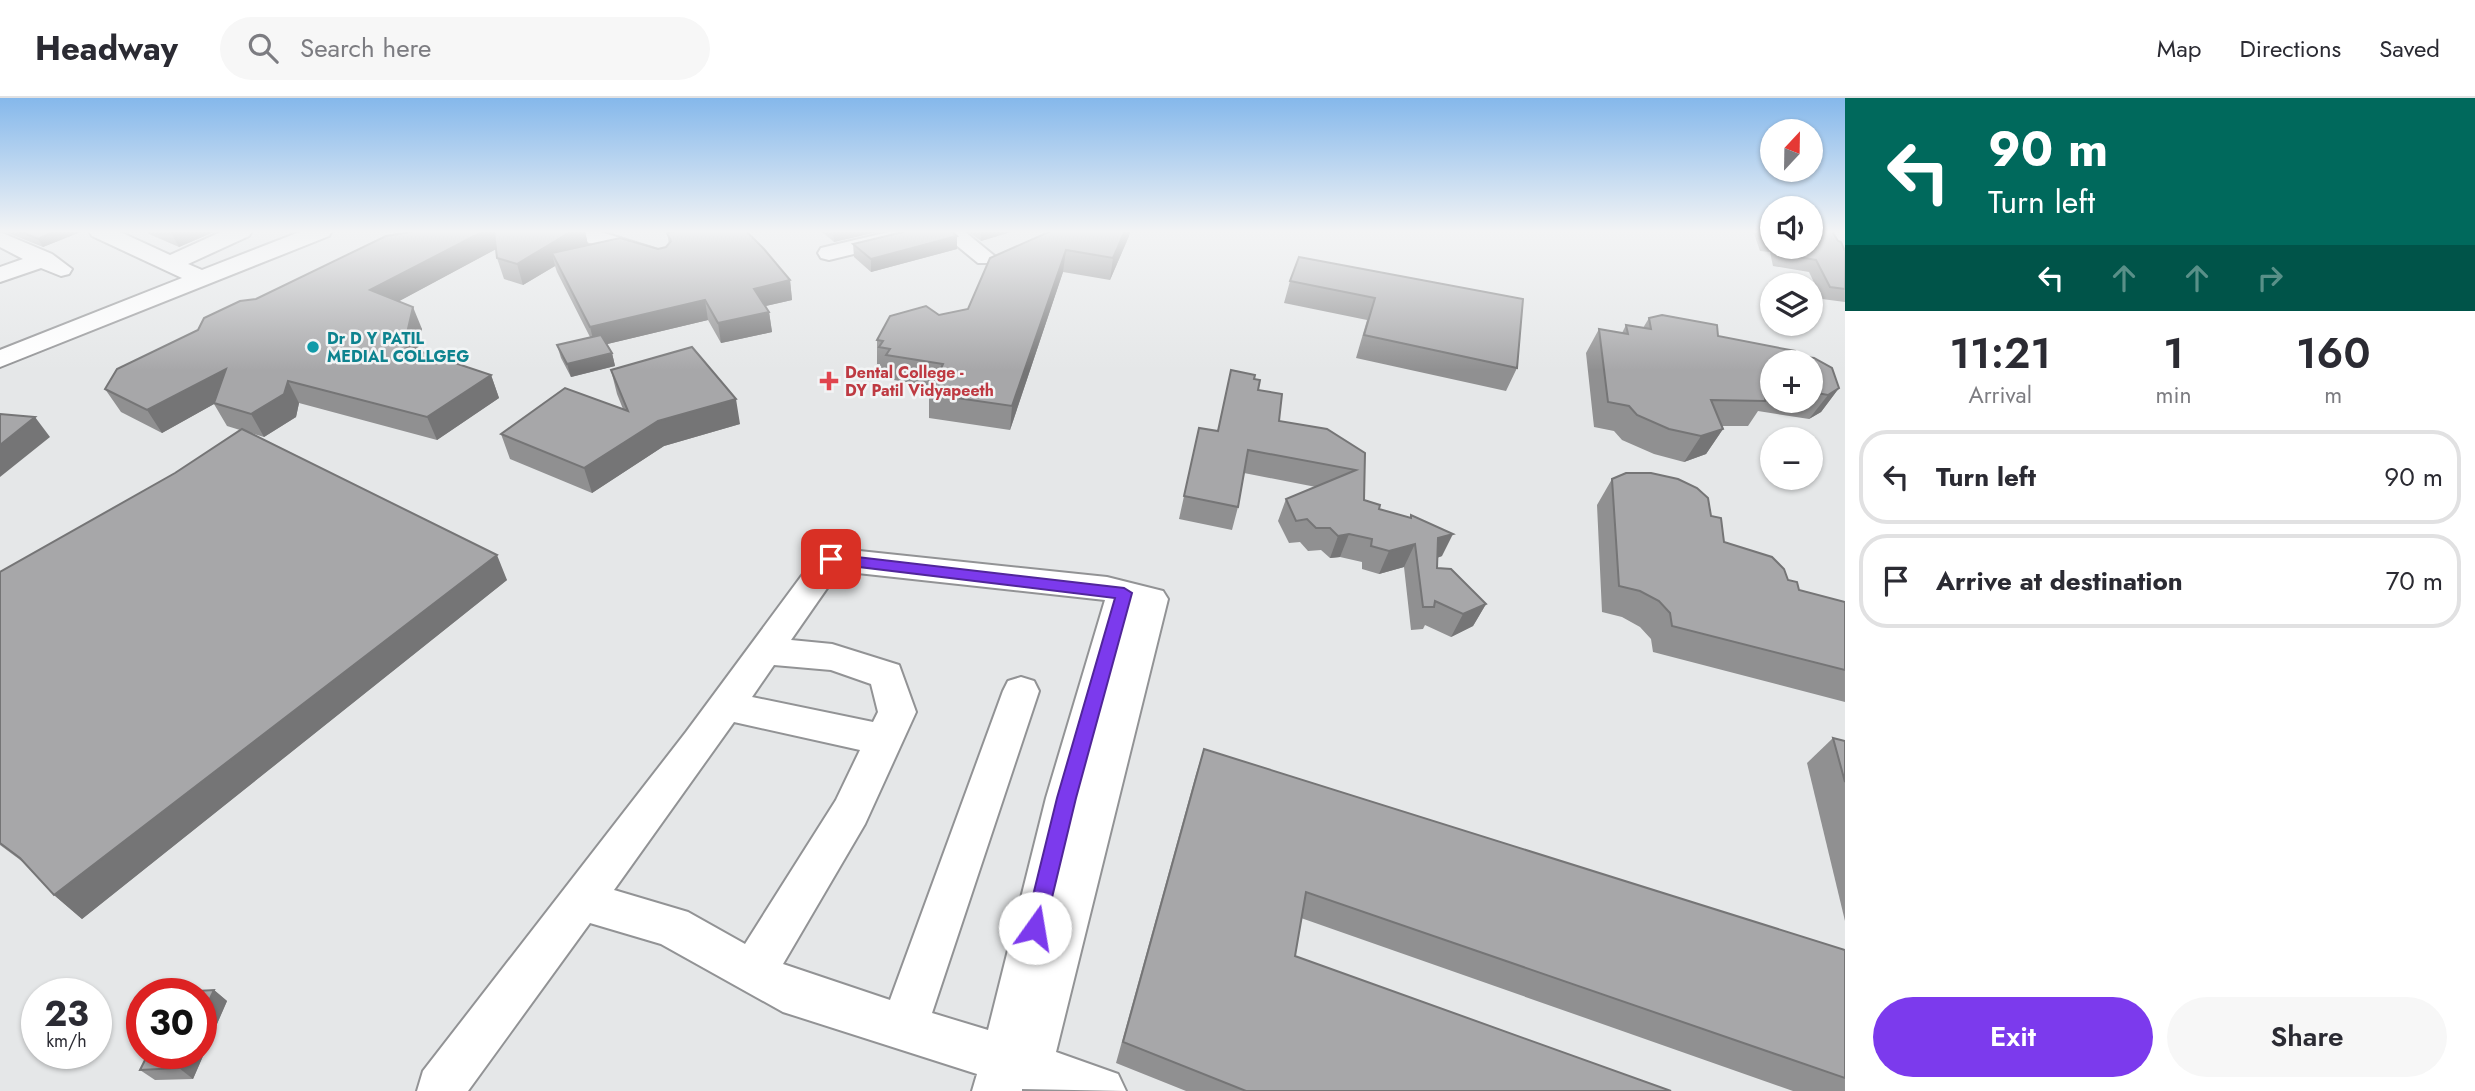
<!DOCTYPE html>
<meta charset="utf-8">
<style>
:root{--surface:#fff;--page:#f7f7f7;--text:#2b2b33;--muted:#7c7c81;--line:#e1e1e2;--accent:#7c3aed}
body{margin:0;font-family:Jost,sans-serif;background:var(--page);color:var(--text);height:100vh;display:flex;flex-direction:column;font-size:26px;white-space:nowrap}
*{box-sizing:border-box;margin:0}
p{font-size:23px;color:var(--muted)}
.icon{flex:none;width:38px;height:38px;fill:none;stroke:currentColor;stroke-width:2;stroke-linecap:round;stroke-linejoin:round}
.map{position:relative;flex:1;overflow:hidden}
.panel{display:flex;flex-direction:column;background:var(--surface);width:630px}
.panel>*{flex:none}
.guide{background:#00695c;color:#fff;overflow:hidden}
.needle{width:46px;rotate:22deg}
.fabs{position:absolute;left:1760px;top:21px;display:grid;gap:14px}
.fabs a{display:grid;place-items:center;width:63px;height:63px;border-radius:50%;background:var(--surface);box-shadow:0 2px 5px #0004;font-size:35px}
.speed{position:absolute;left:21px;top:880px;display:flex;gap:14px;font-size:35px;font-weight:700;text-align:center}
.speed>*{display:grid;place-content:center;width:91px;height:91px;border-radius:50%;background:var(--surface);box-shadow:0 2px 5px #0004;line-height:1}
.speed small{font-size:18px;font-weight:400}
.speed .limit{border:10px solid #d22;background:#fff;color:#111}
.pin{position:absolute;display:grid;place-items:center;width:60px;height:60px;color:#fff;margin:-30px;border-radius:14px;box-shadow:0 4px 10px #0006}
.me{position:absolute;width:77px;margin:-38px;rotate:13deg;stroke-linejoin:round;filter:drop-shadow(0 0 5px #0008)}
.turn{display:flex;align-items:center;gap:24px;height:147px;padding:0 28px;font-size:32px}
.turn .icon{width:91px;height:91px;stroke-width:2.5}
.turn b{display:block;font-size:49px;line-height:60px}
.lanes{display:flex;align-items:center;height:66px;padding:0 28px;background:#0003;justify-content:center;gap:35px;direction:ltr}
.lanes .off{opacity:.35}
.eta{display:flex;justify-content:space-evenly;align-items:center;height:119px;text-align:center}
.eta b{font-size:42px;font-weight:600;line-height:49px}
.primary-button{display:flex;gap:14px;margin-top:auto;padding:14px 28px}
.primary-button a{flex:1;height:80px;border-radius:42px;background:var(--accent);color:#fff;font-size:28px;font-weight:600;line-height:80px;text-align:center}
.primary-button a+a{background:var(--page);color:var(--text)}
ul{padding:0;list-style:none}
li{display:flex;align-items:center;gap:21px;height:94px;margin:0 14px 10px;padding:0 14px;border:4px solid var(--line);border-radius:28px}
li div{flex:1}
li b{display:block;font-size:26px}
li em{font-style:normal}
header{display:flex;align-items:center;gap:42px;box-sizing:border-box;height:98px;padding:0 35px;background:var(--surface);border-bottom:2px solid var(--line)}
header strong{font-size:33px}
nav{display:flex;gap:38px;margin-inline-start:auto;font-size:24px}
.search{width:490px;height:63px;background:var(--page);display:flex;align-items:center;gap:18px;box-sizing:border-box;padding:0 24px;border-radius:38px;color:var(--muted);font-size:26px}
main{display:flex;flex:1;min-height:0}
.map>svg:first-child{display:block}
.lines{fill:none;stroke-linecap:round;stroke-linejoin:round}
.minor-casing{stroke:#929395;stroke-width:4}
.minor{fill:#fff;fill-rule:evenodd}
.wall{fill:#909091;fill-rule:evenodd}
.shaded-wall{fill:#757576}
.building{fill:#a7a7a9;stroke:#757576;stroke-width:2}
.route{fill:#7c3aed;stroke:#51269a;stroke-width:2}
.culture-dot{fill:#0f9aa8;stroke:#f2f4f5;stroke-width:2.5}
.health-dot{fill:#e0444e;stroke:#f2f4f5;stroke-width:2.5}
.labels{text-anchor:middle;stroke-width:5;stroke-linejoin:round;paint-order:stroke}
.far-culture-label{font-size:16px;font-weight:bold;fill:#0d838f;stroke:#f2f4f5;text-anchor:start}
.far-health-label{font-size:16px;font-weight:bold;fill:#be3a42;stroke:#f2f4f5;text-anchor:start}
</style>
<header>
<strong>Headway</strong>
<div class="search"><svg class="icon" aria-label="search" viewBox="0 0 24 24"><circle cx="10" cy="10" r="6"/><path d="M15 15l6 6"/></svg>Search here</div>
<nav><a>Map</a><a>Directions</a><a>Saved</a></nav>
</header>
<main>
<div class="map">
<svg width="1845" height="993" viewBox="0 0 1845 993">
<rect width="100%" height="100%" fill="#e5e7e8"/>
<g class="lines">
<g class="minor-casing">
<g id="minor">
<path d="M89,133H118L170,157L223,133H252L249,138L188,166L202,172L302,133H332L329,138L0,269V252L182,180L92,138Z"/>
<path d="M565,133H598L658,152L661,157L658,162H642L568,138Z"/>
<path d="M893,133H931L928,138L829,162L821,160L818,155L821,150Z"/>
<path d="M939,133H964L997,160L994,165H978Z"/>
<path d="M0,134L52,156L72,171L69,176L61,178L41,170L0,184V169L23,161L0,149Z"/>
<path d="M831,450L1107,479L1163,493L1168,501L1056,954L1118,976L1126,993L1022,991V993H972L977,976L783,914L661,846L590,825L468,993H417L423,973L686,634L820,453ZM839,473L1105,502L1046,700L988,932L932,915L1039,593L1034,583L1021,579L1008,583L1003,593L890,902L783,866L865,726L916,614L899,567L832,546L791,542ZM774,567L831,572L871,586L878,614L873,624L752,599ZM734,624L860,652L836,702L745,846L688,814L614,792Z"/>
</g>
</g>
<use href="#minor" class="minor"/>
</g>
<g class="wall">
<path d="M3,133H83L43,149Z"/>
<path d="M147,133H216L179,149L149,136Z"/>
<path d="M415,133H585L588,147L658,151L666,149L669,146L667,135L790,182L792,202L766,208L769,214L772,234L721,245L708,222L607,246L612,255L615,268L571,279L561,260L557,247L590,239L557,174L555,168L523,187L504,181L497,160L496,151L399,203L422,231L417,253L491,277L499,300L437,342L299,305L296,319L264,339L248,334L507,482L82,821L54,797L27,767L0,747V474L175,375L240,332L227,328L214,306L162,335L121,314L105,291L198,232L256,201Z"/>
<path d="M821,133H881L834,144Z"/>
<path d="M967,133H1014L981,143Z"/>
<path d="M1051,133H1130L1129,138L1110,182L1063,174L1010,332L929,320V296L933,288L887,281V273H880V266H877V242L939,217L968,211Z"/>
<path d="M1753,133H1773V149H1811L1838,143L1845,153V204L1822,201L1809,174L1773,168L1770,154L1760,153Z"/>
<path d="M853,146L957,151L871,174L854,159Z"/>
<path d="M1299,159L1517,270L1506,293L1356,260L1367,222L1284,205L1290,183Z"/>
<path d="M1662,217L1717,227L1718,238L1795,253L1798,258L1814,260L1832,270L1839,290L1821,314L1809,321L1758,313L1748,328H1721L1723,331L1706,356L1684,364L1654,356L1622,342L1614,333L1594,329L1586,255L1599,231L1622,235L1626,227L1643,230L1649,220ZM1773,264H1811V303H1773Z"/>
<path d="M611,272L740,326L664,348L592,395L510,361L501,336L623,311L617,296Z"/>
<path d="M1231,272L1254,281L1258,292L1279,323L1365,355L1364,402L1379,411L1410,420L1411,417L1442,458L1437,460V470L1486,506L1473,528L1451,539L1425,527L1423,531L1411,532L1404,469L1379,476L1362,471V464L1340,459L1330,460L1321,452L1308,453L1300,444L1289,445L1278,423L1286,401L1316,389L1244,375L1238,409L1232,432L1179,421L1199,330L1218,333Z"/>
<path d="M1612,381L1711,418L1724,444L1788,482L1799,492L1845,504V604L1653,554L1651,541L1640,529L1622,519L1602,514L1597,407Z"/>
<path d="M1833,640L1845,643V823L1807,665Z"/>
<path d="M1204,651L1845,852V993H1793L1301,820L1295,858L1671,993H1186L1116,965L1196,676Z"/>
<path d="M214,892L227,903L193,981L155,982L140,972Z"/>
</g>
<g class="shaded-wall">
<path d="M56,133H83L43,149L38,141Z"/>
<path d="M170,133H216L179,149Z"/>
<path d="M484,133H495L500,149L379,214L370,192Z"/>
<path d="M572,133H585L588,147L552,155L555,168L523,187L517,166Z"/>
<path d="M833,133H881L834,144Z"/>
<path d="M981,133H1014L981,143Z"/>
<path d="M1125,133H1130L1129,138L1110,182L1113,160Z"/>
<path d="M957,138V151L871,174V161Z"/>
<path d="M1066,152L1063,174L1010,332L1012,308Z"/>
<path d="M790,182L792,202L757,210L754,191Z"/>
<path d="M705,202L708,222L595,249L590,229Z"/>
<path d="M413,209L422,231L414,271L404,248Z"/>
<path d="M769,214L772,234L721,245L718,225Z"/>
<path d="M612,255L615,268L571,279L567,266Z"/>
<path d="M226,271L214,305V306L162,335L147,312Z"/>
<path d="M491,277L499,300L437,342L427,319Z"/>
<path d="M288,283L299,305L296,319L264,339L251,316Z"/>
<path d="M1839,290L1821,314L1809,321L1828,297Z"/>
<path d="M736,301L740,326L664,348L592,395L584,370L658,323Z"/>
<path d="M35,319L50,339L0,379V347Z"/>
<path d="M1723,331L1706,356L1684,364L1701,338Z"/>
<path d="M1349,436L1340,459L1330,460L1338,438Z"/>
<path d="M1453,436L1442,458L1427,463L1438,440Z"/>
<path d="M1415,446L1404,469L1379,476L1389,453Z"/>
<path d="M497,457L507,482L82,821L54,797Z"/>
<path d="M1486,506L1473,528L1451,539L1463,516Z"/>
<path d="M214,892L227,903L193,981L179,970L185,956H201V920Z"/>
</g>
<g class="building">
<path d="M19,133H56L38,141Z"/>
<path d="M415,133H484L370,192L413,209L404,248L491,277L427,319L288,283L284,296L251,316L214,305L226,271L147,312L105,291L117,271L198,232L204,220L240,203L256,201L386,138Z"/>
<path d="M494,133H572L517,166L497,160Z"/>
<path d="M676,133H746L764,151L790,182L754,191L769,214L718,225L705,202L590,229L552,155L620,140L658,151L666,149L671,143L667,135Z"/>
<path d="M907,133H951L957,138L871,161L853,146Z"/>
<path d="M1051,133H1125L1113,160L1066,152L1012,308L929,296L943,266L886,257L890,251L879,249L883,243L877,242L890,218L926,208L939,217L968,211L990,160Z"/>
<path d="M1764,133H1773V142H1767Z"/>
<path d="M1811,133H1832L1838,143L1841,144L1845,153V191L1830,189L1816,162L1780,156L1778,149H1811Z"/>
<path d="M1299,159L1523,201L1517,270L1364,237L1375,200L1290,183Z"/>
<path d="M1662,217L1717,227L1718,238L1795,253L1798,258L1814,260L1832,270L1839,290L1828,297L1811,294V264H1773V288L1768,287L1765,303L1711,302L1723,331L1701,338L1669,331L1637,317L1629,308L1608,304L1599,231L1628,236L1626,227L1651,231L1649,220Z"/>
<path d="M601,237L612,255L567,266L557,247Z"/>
<path d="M692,249L736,301L658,323L584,370L501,336L565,290L628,313L611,272Z"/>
<path d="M1231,272L1255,277L1254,281L1260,282L1258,292L1282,296L1279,323L1327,331L1365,355L1364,402L1380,407L1379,411L1411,420V417L1453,436L1438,440L1437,470L1451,471L1486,506L1463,516L1435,503L1434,509H1423L1415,446L1389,453L1371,448L1372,441L1349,436L1338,438L1330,430H1316L1307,421L1296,423L1286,401L1356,372L1248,352L1238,409L1184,398L1199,330L1218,333Z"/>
<path d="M0,316L35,319L0,347Z"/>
<path d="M242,331L497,457L54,797L20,760L0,745V474L175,375Z"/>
<path d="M1626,375H1651L1678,381L1697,390L1708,400L1711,418L1721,420L1724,444L1772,459L1784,471L1788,482L1797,484L1799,492L1845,504V572L1672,528L1670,515L1659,503L1640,493L1619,488L1612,381Z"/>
<path d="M1833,640L1845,643V684Z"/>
<path d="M1204,651L1845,852V980L1306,794L1295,858L1671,993H1246L1123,944Z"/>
<path d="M214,892L201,920V896H177L178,894Z"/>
<path d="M148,956H185L179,970L140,972Z"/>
</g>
<linearGradient id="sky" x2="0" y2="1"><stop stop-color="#85b8eb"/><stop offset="0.49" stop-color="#f3f4f5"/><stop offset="1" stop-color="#f3f4f5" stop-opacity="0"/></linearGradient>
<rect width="1845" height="272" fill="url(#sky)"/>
<path class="route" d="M831,456L1124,490L1132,495L1076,700L1043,837L1035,840L1028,837L1025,830L1057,700L1115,500L826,465L824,461Z"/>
<circle class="culture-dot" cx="313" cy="249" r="7"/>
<path class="health-dot" d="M825.5 272.5h7v7h7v7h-7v7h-7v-7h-7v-7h7z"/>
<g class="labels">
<g class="far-culture-label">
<text x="327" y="246">Dr D Y PATIL<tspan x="327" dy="18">MEDIAL COLLGEG</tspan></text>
</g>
<g class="far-health-label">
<text x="845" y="280">Dental College -<tspan x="845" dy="18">DY Patil Vidyapeeth</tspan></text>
</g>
</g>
</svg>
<div class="fabs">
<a><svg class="needle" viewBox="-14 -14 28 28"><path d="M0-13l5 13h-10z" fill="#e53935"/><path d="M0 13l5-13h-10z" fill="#7c7c81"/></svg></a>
<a><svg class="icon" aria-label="sound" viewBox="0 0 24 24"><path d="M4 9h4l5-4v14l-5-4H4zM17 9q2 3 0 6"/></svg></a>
<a><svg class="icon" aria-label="layers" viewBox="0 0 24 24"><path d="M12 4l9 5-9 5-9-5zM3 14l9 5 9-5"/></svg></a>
<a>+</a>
<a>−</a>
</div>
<div class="speed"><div>23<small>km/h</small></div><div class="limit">30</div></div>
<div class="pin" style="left:831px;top:461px;background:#d93025"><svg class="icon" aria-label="arrive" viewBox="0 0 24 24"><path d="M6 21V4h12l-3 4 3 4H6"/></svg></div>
<svg class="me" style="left:1035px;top:830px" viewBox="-20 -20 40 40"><circle r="19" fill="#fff"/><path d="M0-13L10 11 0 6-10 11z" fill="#7c3aed"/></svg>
</div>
<section class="panel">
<div class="guide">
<div class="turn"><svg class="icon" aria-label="left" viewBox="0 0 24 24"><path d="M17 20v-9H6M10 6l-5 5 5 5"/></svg><div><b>90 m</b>Turn left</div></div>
<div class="lanes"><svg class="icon" aria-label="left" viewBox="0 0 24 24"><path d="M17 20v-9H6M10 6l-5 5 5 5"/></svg><svg class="icon off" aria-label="ahead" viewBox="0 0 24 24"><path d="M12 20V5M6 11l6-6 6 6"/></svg><svg class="icon off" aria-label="ahead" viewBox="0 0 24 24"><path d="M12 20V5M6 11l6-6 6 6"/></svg><svg class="icon off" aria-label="right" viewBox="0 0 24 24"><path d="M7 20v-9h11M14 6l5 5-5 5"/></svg></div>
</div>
<div class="eta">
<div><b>11:21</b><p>Arrival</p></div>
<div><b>1</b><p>min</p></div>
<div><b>160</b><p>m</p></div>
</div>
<ul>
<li><svg class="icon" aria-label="left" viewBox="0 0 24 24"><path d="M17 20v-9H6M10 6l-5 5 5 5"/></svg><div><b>Turn left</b></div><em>90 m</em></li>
<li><svg class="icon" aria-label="arrive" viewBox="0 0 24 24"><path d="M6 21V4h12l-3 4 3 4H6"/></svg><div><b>Arrive at destination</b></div><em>70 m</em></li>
</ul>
<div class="primary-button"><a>Exit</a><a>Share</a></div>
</section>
</main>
